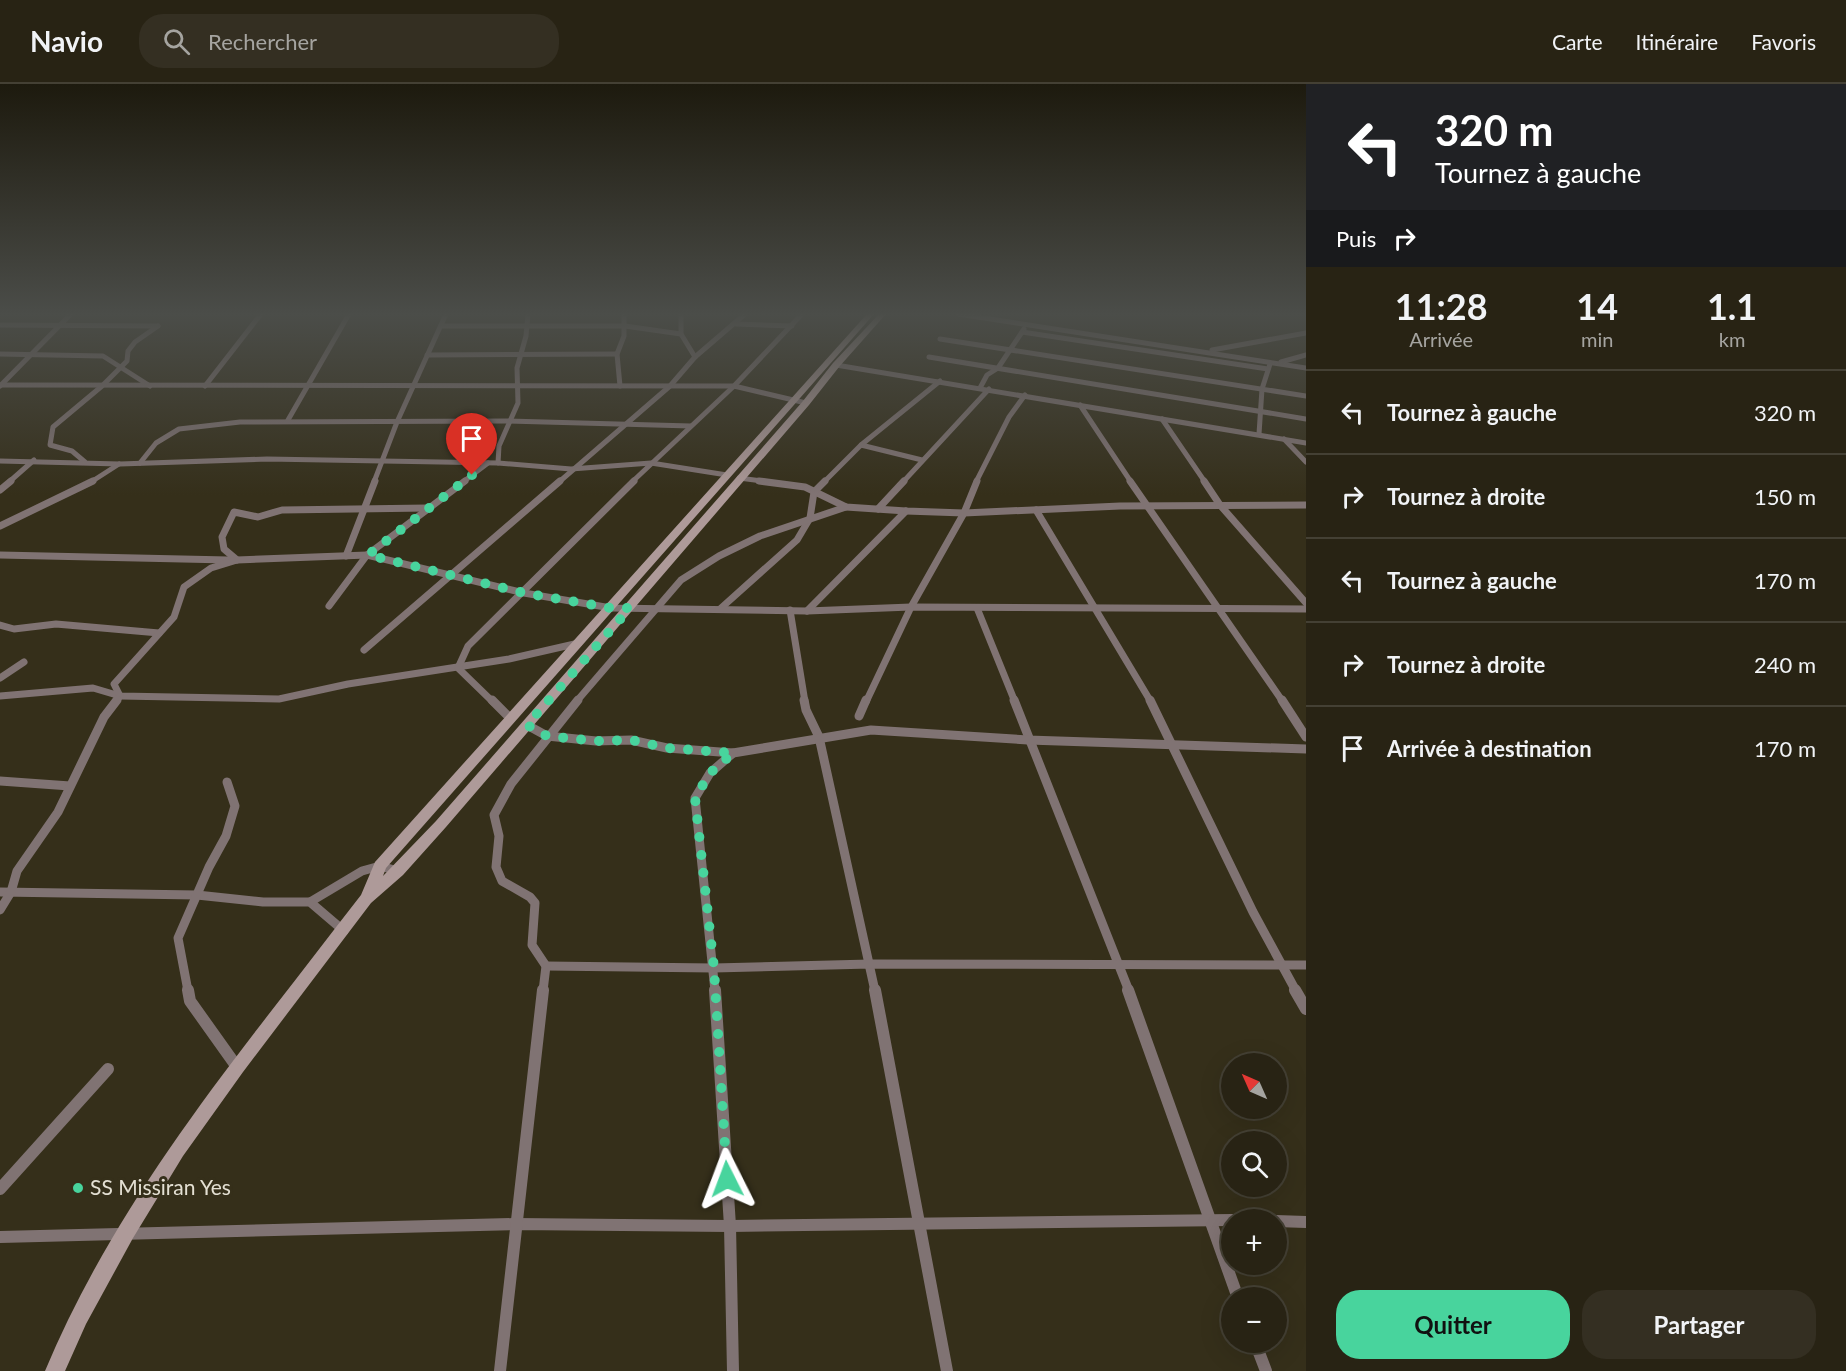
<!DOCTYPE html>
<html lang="fr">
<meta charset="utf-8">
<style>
:root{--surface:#282314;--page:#342f22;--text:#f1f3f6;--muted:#a5a4a0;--line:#444034;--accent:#48d49d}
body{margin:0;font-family:Lato,sans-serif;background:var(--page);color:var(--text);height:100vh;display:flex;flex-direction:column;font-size:22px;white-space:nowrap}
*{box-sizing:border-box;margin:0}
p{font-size:20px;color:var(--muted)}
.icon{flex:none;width:33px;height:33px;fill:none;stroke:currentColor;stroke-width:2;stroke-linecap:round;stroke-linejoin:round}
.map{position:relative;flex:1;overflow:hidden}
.side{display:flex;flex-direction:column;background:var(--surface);width:540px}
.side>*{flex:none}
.hud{background:#202124;color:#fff;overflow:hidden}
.needle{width:39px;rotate:315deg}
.controls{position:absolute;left:1221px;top:969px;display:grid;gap:12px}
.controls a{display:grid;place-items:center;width:66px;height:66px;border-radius:50%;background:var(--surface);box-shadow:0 6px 24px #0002,0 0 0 2px var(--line);font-size:30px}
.pin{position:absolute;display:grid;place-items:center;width:51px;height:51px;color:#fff;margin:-62px -26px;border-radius:50% 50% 50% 0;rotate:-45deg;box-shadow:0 0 6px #0007}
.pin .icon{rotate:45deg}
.me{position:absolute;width:66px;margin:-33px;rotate:357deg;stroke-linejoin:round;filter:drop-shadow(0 0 4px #0008)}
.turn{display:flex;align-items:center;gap:21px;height:126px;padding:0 30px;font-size:27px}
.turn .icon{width:78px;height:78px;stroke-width:2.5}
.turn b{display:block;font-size:42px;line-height:51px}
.then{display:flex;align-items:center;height:57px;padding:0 30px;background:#0003;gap:12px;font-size:22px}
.eta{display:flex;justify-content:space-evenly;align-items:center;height:102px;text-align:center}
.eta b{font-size:36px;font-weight:700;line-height:42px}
.action{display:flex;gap:12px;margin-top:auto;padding:12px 30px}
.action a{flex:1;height:69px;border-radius:24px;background:var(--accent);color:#111;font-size:24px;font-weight:700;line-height:69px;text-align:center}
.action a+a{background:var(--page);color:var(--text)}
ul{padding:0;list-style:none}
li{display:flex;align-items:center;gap:18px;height:84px;padding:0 30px;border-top:2px solid var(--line)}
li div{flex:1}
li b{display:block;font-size:22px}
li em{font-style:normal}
header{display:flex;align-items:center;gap:36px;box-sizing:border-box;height:84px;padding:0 30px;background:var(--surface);border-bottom:2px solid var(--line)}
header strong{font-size:28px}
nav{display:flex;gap:33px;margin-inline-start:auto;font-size:21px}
.search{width:420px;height:54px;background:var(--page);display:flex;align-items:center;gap:15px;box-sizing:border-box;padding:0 21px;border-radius:24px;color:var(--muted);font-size:22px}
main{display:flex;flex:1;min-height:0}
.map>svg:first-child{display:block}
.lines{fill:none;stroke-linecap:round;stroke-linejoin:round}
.minor-far3{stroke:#807373;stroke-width:5}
.minor-far2{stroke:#807373;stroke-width:7}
.minor-far1{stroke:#807373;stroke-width:9}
.minor{stroke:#807373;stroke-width:12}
.secondary{fill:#ae9a99;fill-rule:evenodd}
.route{stroke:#48d49d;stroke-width:10;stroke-dasharray:0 18}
.poi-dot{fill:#48d49d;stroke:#352f1a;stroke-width:2}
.labels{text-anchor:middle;stroke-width:6;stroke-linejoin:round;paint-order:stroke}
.near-poi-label{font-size:21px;fill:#e4e0d3;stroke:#352f1a;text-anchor:start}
</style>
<header>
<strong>Navio</strong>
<div class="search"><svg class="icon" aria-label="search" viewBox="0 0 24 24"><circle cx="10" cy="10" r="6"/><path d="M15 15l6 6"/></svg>Rechercher</div>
<nav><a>Carte</a><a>Itinéraire</a><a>Favoris</a></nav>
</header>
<main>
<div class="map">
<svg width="1306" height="1287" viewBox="0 0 1306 1287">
<rect width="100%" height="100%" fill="#352f1a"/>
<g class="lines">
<g class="minor-far3">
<path d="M681,230V250L695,273"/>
<path d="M958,230L1306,284"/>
<path d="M736,240L792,242"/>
<path d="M0,241L158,242"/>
<path d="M441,242H625L681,250"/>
<path d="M1022,248L1268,285"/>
<path d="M940,255L1306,312"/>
<path d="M1212,266L1306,249"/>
<path d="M0,270L103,272L150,302"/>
<path d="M427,271L617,270"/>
<path d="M929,273L1306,335"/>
<path d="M1281,278L1306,271"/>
<path d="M836,281L1306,359"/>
<path d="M0,301L734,302L806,319"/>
<path d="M0,302L71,230"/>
<path d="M205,302L261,230"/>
<path d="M620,302L617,270L624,252V230"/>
<path d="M980,304L987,291L998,284L1024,245"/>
<path d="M1080,321L1131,398"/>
<path d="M1162,335L1205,398"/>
<path d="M288,336L349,230"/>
<path d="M1259,350L1262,305L1270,280"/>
<path d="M1284,355L1306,378"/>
<path d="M861,361L922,376"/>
<path d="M0,377L120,380L267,375L498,379L571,385L651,379L727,391"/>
<path d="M85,378L72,367L50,361L53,343L102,302L127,277L128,267L135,258L158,242"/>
<path d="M140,379L156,359L179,345L240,338L508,337L691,342"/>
<path d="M498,379L499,362L518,319L517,284L526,252L528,230"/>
<path d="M739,394L770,398"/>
<path d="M9,398L34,376"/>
<path d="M91,398L119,380"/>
<path d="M374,398L397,338L446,230"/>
<path d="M463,398L488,379"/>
<path d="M559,398L670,302L695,273L745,230"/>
<path d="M632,398L734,302L802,230"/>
<path d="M824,398L861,361L940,297"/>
<path d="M903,398L989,305"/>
<path d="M976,398L1009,333L1025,311"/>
</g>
<g class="minor-far2">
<path d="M759,397L805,403L846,423L906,427L964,429L1120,422L1306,421"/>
<path d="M1130,397L1283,618"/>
<path d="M1204,397L1220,421L1306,519"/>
<path d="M0,406L11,397"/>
<path d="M878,425L904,397"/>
<path d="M1036,426L1151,618"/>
<path d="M0,442L93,397"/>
<path d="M0,471L228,476"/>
<path d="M346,472L375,397"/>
<path d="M237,476L224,465L222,453L234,428L258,433L282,426L427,424"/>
<path d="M329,522L367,471L465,397"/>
<path d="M977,524L1015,618"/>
<path d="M720,525L797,456L810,434L814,408L825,397"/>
<path d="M790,526L805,618"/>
<path d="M807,527L906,427"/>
<path d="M0,541L14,545L56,540L159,549"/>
<path d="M364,566L560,397"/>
<path d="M0,594L24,578"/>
<path d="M0,612L93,604L120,612L279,615L348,600L509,575L579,559"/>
<path d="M115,618L120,612L114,600L174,533L184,503L211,484L237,476L367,471L524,509L611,524L807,527L911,523L1306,525"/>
<path d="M493,618L458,584L468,562L634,397"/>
<path d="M576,618L681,496L719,472L760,452L846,423"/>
<path d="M866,618L911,523L964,429L977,397"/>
</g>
<g class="minor-far1">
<path d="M492,616L510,634"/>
<path d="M804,616L806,626L819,653L875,907"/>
<path d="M1014,616L1129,907"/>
<path d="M1150,616L1253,828L1296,907"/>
<path d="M1282,616L1306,653"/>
<path d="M859,632L866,616"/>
<path d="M527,641L547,652L596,657L631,656L667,664L733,669L871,646L1028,656L1306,665"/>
<path d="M0,697L70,702"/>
<path d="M0,808L197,811L263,818H310L344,847"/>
<path d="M310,818L362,787L380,782L398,787"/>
<path d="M0,826L11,808L17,787L58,728L104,633L117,616"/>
<path d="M546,882L714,884L870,880L1306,881"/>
<path d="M188,907L178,854L209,783L226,752L235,722L227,698"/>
<path d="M543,907L546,882L532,861L535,819L530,813L502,797L496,783L499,752L494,731L511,700L578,616"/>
<path d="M715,907L695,714L710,689L733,669"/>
</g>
<g class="minor">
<path d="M188,906L190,917L237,983"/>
<path d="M715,906L730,1142L733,1287"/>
<path d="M875,906L947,1287"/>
<path d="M1128,906L1238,1214"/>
<path d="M1295,906L1306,925"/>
<path d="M0,1105L108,985"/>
<path d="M1276,1137L1306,1138"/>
<path d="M0,1153L515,1140L730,1142L1232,1136"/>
<path d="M1255,1258L1266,1287"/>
<path d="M500,1287L543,906"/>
</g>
<path class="secondary" d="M867,230H874L386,784L383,792L436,737L803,317L833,279L879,230H886L839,283L809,321L446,743L403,791L371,819L243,988L183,1072L133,1154L86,1240L65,1287H45C100,1155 185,1038 272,926C302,888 331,849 361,811L375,778Z"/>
</g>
<linearGradient id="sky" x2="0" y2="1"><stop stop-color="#1d1a0e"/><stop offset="0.56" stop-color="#4b4d49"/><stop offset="1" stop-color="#4b4d49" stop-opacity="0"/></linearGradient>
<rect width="1306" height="411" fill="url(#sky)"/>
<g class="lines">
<path class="route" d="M472,391L368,471L524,509L611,524H630L527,641L547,652L596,657L631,656L667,664L733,669L710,689L695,714L714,884L727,1095"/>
</g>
<circle class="poi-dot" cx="78" cy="1104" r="6"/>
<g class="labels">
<g class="near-poi-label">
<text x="90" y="1111">SS Missiran Yes</text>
</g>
</g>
</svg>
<div class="controls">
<a><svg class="needle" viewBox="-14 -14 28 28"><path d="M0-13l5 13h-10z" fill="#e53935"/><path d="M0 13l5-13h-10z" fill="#a5a4a0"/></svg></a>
<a><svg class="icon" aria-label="search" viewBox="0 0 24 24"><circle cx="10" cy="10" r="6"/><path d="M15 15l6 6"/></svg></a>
<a>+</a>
<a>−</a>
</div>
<div class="pin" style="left:472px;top:391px;background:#d93025"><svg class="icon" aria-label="arrive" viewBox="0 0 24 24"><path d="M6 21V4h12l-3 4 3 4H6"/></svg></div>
<svg class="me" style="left:727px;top:1095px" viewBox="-20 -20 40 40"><path d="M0-17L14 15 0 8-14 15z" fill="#48d49d" stroke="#fff" stroke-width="4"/></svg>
</div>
<section class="side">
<div class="hud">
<div class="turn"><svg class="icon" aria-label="left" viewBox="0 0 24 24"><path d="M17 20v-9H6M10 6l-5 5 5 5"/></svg><div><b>320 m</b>Tournez à gauche</div></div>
<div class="then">Puis<svg class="icon" aria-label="right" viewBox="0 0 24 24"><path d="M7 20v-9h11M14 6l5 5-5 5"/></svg></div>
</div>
<div class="eta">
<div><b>11:28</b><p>Arrivée</p></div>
<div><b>14</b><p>min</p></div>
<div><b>1.1</b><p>km</p></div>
</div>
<ul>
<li><svg class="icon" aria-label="left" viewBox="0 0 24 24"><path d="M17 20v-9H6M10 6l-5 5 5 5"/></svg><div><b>Tournez à gauche</b></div><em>320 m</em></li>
<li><svg class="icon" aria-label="right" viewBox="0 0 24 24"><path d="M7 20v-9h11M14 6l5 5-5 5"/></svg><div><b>Tournez à droite</b></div><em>150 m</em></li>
<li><svg class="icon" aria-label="left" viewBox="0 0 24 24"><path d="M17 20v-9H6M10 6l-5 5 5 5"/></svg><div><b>Tournez à gauche</b></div><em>170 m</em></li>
<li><svg class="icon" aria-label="right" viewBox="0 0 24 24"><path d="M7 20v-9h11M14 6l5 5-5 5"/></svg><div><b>Tournez à droite</b></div><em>240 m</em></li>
<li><svg class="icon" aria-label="arrive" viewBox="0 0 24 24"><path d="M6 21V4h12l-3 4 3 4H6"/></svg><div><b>Arrivée à destination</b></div><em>170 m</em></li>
</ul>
<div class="action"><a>Quitter</a><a>Partager</a></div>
</section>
</main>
